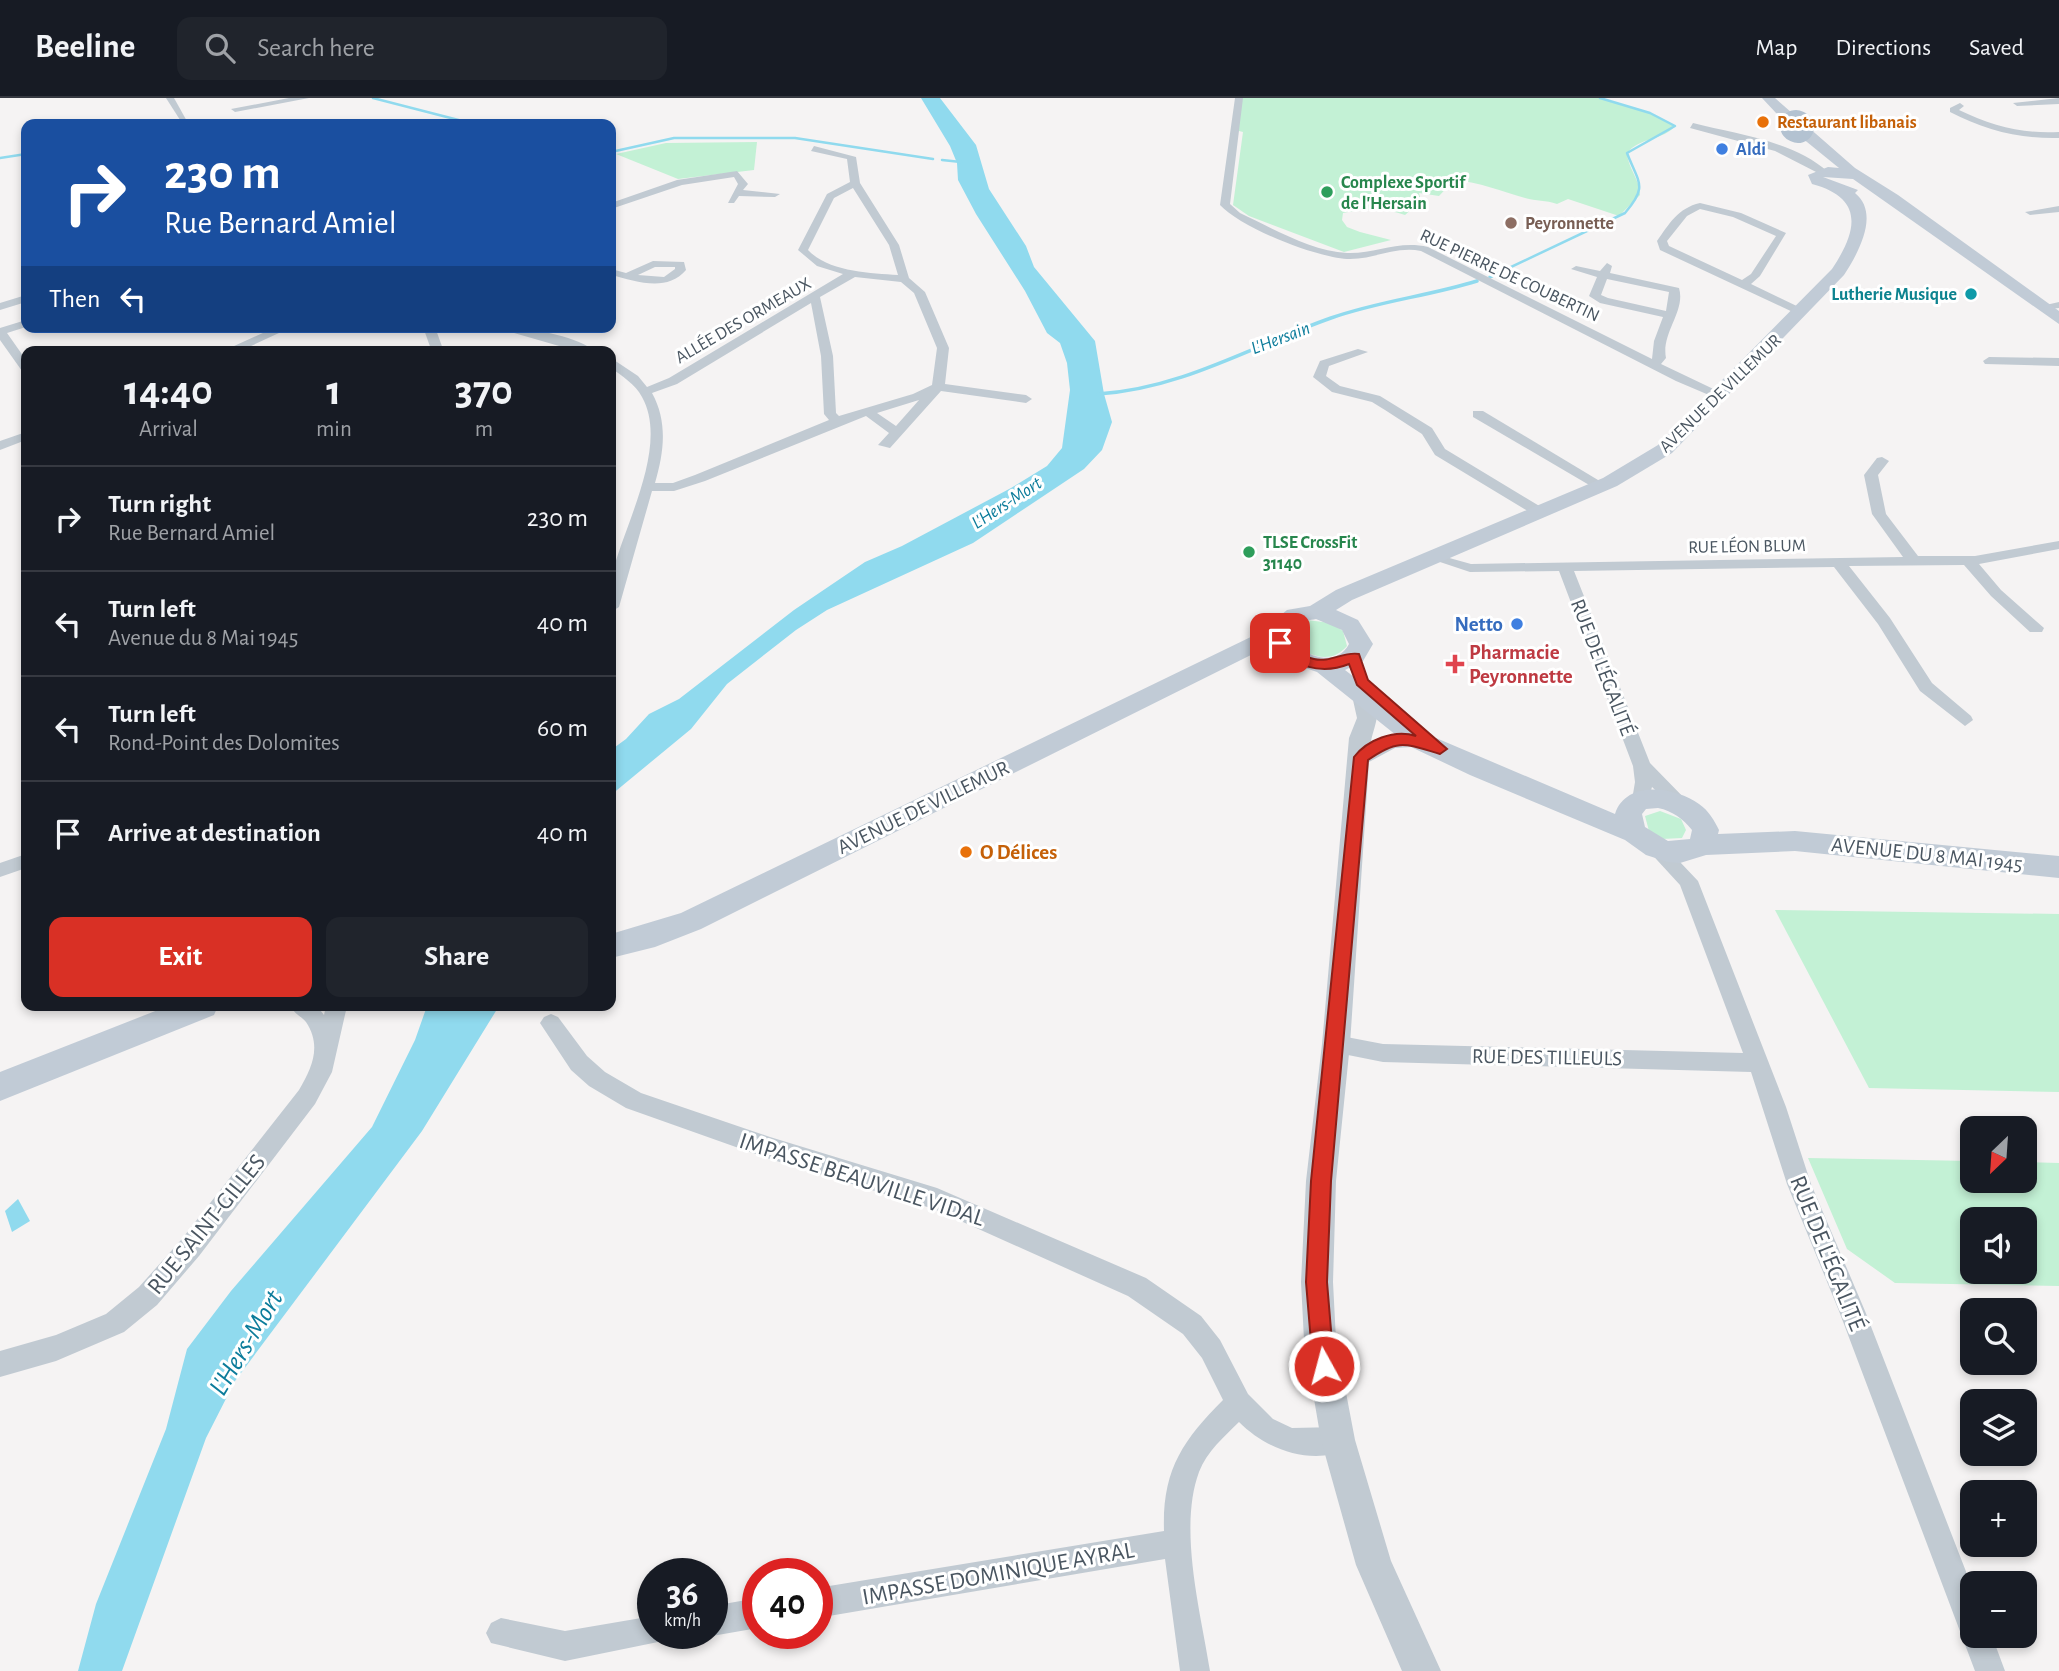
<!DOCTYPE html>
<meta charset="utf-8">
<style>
:root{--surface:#171b24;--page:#20242c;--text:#f1f3f6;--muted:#9ea1a6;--line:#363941;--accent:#d93025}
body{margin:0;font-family:"Alegreya Sans",sans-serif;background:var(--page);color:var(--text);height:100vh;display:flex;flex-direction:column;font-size:26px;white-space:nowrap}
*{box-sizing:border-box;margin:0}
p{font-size:23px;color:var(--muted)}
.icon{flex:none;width:38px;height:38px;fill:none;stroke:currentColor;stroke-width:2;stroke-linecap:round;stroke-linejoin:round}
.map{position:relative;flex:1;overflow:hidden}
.details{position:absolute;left:21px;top:248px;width:595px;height:665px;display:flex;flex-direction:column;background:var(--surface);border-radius:14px;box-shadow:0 4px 10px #0003}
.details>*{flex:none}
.hud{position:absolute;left:21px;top:21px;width:595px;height:214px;border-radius:14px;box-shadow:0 4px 10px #0003;background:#1a4fa0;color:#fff;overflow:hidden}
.needle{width:46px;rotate:205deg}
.buttons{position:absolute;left:1960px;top:1018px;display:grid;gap:14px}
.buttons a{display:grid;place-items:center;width:77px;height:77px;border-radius:14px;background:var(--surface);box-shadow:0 4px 10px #0003;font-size:35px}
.speed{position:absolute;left:637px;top:1460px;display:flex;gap:14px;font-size:35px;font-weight:700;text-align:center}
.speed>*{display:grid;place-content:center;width:91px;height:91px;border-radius:50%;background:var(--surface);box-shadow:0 4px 10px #0003;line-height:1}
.speed small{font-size:18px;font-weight:400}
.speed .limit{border:10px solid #d22;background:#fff;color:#111}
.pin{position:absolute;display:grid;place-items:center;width:60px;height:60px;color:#fff;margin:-30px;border-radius:14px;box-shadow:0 4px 10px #0006}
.me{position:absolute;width:77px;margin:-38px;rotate:353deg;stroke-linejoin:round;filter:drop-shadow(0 0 5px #0008)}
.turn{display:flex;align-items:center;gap:24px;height:147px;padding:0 28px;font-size:32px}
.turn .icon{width:91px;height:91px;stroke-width:2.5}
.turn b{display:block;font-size:49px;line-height:60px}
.then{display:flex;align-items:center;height:66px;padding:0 28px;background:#0003;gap:14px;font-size:26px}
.eta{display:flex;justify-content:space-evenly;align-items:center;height:119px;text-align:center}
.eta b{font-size:42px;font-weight:600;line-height:49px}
.primary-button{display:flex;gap:14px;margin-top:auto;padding:14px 28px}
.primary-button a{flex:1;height:80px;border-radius:14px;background:var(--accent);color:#fff;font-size:28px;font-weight:600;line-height:80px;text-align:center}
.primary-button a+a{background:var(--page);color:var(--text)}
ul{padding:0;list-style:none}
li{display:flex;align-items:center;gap:21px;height:105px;padding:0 28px;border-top:2px solid var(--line)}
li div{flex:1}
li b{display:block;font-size:26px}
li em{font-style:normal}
header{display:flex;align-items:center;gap:42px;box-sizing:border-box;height:98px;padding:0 35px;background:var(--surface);border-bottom:2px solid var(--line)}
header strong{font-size:33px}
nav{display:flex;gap:38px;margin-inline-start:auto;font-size:24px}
.search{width:490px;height:63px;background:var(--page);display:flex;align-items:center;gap:18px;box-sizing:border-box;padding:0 24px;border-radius:14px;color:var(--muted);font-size:26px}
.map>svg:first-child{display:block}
.green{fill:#c3f1d5;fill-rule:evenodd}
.water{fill:#90daee}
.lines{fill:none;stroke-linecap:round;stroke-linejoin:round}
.stream-far1{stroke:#90daee;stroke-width:2.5}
.stream{stroke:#90daee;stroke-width:3.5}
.minor{fill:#c1cad2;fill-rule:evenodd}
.tertiary{fill:#c1cad2;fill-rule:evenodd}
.secondary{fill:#c1cbd6;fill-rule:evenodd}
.primary{stroke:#b3c2d1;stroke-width:32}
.route{fill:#d93025;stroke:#8d1f18;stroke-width:2}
.food-dot{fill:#e8710a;stroke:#fff;stroke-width:2.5}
.shop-dot{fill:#3f7fe0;stroke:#fff;stroke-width:2.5}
.leisure-dot{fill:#2e9e5b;stroke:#fff;stroke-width:2.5}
.education-dot{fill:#8d6e63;stroke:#fff;stroke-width:2.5}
.culture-dot{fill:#0f9aa8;stroke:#fff;stroke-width:2.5}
.health-dot{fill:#e0444e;stroke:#fff;stroke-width:2.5}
.labels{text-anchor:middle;stroke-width:6;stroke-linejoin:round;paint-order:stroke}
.far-food-label{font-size:18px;font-weight:bold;fill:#c56008;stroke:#fff;text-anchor:start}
.far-shop-label{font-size:18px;font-weight:bold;fill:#366cbe;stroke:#fff;text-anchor:start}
.far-leisure-label{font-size:18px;font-weight:bold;fill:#27864d;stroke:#fff;text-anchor:start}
.far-education-label{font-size:18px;font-weight:bold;fill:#785e54;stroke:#fff;text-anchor:start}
.far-street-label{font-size:18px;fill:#4a5661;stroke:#fff}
.far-culture-label{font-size:18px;font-weight:bold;fill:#0d838f;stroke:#fff;text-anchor:end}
.far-water-label{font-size:19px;font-style:italic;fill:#0c7c9b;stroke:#fff}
.shop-label{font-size:21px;font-weight:bold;fill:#366cbe;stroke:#fff;text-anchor:end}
.health-label{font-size:21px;font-weight:bold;fill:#be3a42;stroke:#fff;text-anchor:start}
.street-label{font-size:21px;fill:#4a5661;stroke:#fff}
.food-label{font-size:21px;font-weight:bold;fill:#c56008;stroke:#fff;text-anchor:start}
.near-street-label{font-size:24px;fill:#4a5661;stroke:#fff}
.near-water-label{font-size:28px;font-style:italic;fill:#0c7c9b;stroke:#fff}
</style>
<header>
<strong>Beeline</strong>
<div class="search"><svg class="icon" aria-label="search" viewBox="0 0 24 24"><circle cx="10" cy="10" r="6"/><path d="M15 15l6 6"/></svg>Search here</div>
<nav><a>Map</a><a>Directions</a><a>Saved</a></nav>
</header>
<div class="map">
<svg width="2059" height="1573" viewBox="0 0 2059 1573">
<rect width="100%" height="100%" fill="#f5f3f3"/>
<g class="green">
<path d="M1239,0H1600L1650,15L1675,28C1664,42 1640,39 1627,55C1628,71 1640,81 1640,97L1619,118L1568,101L1557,106C1546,102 1536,103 1525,100C1500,93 1480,84 1454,82L1439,98L1419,95L1421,103L1405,117C1384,110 1365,111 1343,115L1342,122L1347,129L1360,134L1391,142L1344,154L1249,118L1233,107L1243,34L1235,32Z"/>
<path d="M757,44L754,72L678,81L616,56L666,45Z"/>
<path d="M1307,522L1331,525L1343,533L1347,548C1329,569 1305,556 1289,542C1288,529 1297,526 1307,522Z"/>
<path d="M1660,713L1681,721L1686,732L1682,740L1662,741L1649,733L1645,718Z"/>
<path d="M1775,812L2059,816V994L1869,990Z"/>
<path d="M1808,1060L1972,1063V1083H2025V1064L2059,1065V1188L1895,1185L1847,1151ZM1972,1122H2025V1174H1972Z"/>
</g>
<g class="water">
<path d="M921,0H940L976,47L989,91L1026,148L1034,169L1095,243L1104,296L1112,324L1102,352L1084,371L973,445L827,512L796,532L727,586L691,631L611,697V652L626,641L649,616L679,601L794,512L865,464L902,448L1011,390L1047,368L1062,350L1070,292L1067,265L1060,245L1047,235L1025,193L976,116L958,82L957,65L950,48Z"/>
<path d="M427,908H499L422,1033L235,1283L206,1340L122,1573H78L96,1506L166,1331L187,1251L231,1193L372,1029L415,942Z"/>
<path d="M18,1101L30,1123L12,1134L5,1113Z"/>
</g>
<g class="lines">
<g class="stream-far1">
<path d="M373,0L474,26"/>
<path d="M611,54L674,40H795L933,61"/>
<path d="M0,60L26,56"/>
<path d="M942,62L961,64"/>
<path d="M1492,178L1625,115C1648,88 1639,86 1627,55L1675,28L1650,15L1600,0"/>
</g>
<g class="stream">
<path d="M1490,179L1496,176"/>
<path d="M1098,296C1182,291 1254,247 1331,220C1379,203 1429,198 1477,183"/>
</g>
<g class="minor">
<path d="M166,0H174L188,25H182Z"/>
<path d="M289,0H309L235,14L231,11Z"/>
<path d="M1235,0H1243L1230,106L1240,115C1272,130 1311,153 1347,155C1376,156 1398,142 1428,149L1652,261L1654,243L1663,219L1600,205L1589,198L1597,179L1571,171L1576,168L1600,173L1607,165L1612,168L1610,175L1679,190C1686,213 1661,235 1666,260L1661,266L1726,297L1716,300L1676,283L1421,153C1396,148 1375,161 1350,161C1319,161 1241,130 1220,107ZM1607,181L1669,194L1666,213L1608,200L1601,197Z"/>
<path d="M2059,0V6L2017,8L2013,5Z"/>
<path d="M1960,5L1964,8L1959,12C1992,28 2023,36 2059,34V40C2019,41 1985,32 1950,14V10Z"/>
<path d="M330,23H372L376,26H326Z"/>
<path d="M1693,25C1736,36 1794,43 1828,74L1820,76L1775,53L1690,30Z"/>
<path d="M814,48L856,59L860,85L899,147L909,180L925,194L949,250L945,286L1026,297L1032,301L1026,305L941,293L890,350L878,347L889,335L866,318L705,383L674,393H652L619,509L611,514C611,503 609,492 611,481C622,430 670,349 642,299C635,286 622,278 611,270V260L638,278L647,289L669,280L843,176L817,168L798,152L827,96L850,84L847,61L811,53ZM853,90L889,147L898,177C869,175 829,174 808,152L834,100ZM855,179L901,184L914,195L937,250L932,287L913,296L839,318L836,315L833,258L820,199ZM811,205L821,258L824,316L829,322L695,377L673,385H655C664,354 668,324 652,295L677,286ZM919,302L896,328L877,315Z"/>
<path d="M737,73L748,86L743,92L780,96L775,99L739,98L734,105H728L738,86L734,79L682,87L611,111V105L677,82Z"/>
<path d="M1700,105L1741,115L1786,135L1760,178L1751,186L1805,212V216H1797L1660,152L1657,143C1669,126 1678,110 1700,105ZM1700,111L1733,119L1776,138L1751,176L1742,182L1669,148L1667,143L1687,118Z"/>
<path d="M2059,108V114L2030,117L2025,114Z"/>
<path d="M653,163L684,164L686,172C666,195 636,183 611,177V171L626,175ZM655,169H675V171L664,179L638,177Z"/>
<path d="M26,197V204L0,212V205Z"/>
<path d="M2059,204V210L2043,212L2037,209Z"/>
<path d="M26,222V229L7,235L26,262V274L22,273L0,242V230Z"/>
<path d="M276,229H292L238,254H221Z"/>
<path d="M423,229H435L444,254H432Z"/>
<path d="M493,229C521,229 575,236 596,254H580Z"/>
<path d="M1358,251L1368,254L1329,268L1326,278L1340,288L1380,298L1432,330L1445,351L1546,412V418H1536L1435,357L1422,336L1385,312L1372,304L1332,294L1313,279L1320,263Z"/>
<path d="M1989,259L2059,260V268L1985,266L1983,263Z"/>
<path d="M1473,313H1483L1608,388L1596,391L1473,319Z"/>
<path d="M26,334V342L0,352V343Z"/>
<path d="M1882,359L1889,363L1878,377L1886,416L1918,458H1975L2059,443V451L1979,466L2001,492L2044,530L2042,534H2030L1991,498L1964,467L1849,468L1890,520L1932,585L1971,618L1973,622L1965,628L1920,593L1878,526L1834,469L1574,473L1650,665L1690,706L1681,713L1675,711L1652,689L1647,707L1641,709L1632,702L1635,684L1633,668L1559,473L1470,474L1428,460L1435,456L1471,466L1903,459L1872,416L1864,377L1877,360Z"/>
<path d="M1655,743L1662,745L1698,783L1786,1009L1811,1086L1865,1213L1972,1489V1538H1992L2005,1573H1975L1839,1213L1787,1086L1751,974L1383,964L1328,953L1325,946L1328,939L1336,937L1383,946L1743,955L1680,787L1646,750Z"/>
<path d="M26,756V770L0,779V765Z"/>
<path d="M291,908H317L324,917L326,908H347L332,974L315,1006L199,1158L157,1207L124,1234L56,1263L0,1279V1253L56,1237L106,1216L139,1189L181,1142L299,992C312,970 322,948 306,924C301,918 294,916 291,908Z"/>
<path d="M551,916L558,919L587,958L605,974L641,995L770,1039L937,1090L1146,1180L1201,1218L1220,1242L1248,1296L1273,1321L1292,1330L1338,1329L1348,1332L1351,1342L1348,1352C1309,1367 1267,1352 1239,1324C1224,1339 1207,1353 1199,1374C1178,1431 1201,1515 1210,1573H1180L1165,1461L817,1520V1490L1164,1433C1162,1373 1182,1343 1223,1302L1202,1260L1183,1236L1128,1198L934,1111L770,1061L626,1010L589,988L571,972L540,925L544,919Z"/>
<path d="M758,1500V1530L712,1538L705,1535H712V1508Z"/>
<path d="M653,1518V1535H667L663,1543L565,1563L491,1545L486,1535L491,1525L501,1520L565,1533Z"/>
</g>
<path class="tertiary" d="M1364,595L1372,597C1382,615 1375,625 1371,643L1403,634L1428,638L1431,643L1428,648L1395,650L1369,664L1350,946L1336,1083L1333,1184L1336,1242L1355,1342L1391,1463L1441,1573H1402L1356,1467L1321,1342L1304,1242L1301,1184L1306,1083L1322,946L1349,640L1357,620L1353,602L1356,597Z"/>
<g class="secondary">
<path d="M1762,0H1775L1855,70L1898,97L2059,213V226L1853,81L1823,79L1858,92L1855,95C1881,116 1857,157 1844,177L1672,355L1617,388L1352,502L1336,512L1358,522L1373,546L1363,563L1345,572L1429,637L1615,716C1626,681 1676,689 1699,706C1709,713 1714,722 1719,732L1718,736L1795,733L2059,758V780L1795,753L1706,757L1680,765L1668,764L1646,757L1625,742L1470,677L1411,649L1317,574L1285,563L1271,547L701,831L655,849L611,860V836L681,815L1259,535L1287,512L1310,508L1336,492L1603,380L1658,347L1832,171C1858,132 1864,100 1812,86L1808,77L1828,69L1839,70L1791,31ZM1316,521L1342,532L1349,546C1336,571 1301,558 1289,538C1293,525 1303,523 1316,521ZM1658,710C1673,713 1683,721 1692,732L1690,741L1668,743L1645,729L1642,716L1646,711Z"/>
<path d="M168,908H218L214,917L0,1003V974Z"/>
</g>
<path class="primary" d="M1796,28L1798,29"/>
</g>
<path class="route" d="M1280,541C1293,546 1299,558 1314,561C1330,565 1344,553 1359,556L1368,582L1447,651L1440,656C1406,646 1399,640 1368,662L1331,1083L1327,1184L1334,1268L1331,1276L1324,1279L1316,1276L1313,1268L1306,1184L1311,1083L1354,659C1367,642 1394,631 1416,638L1357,587L1349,566C1322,577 1291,569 1273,545Z"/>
<g class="food-dot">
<circle cx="1763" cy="24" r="7"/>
<circle cx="966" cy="754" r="7"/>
</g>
<g class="shop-dot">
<circle cx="1722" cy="51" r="7"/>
<circle cx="1517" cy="526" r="7"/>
</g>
<g class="leisure-dot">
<circle cx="1327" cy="94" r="7"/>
<circle cx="1249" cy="454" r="7"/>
</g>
<circle class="education-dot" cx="1511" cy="125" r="7"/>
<circle class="culture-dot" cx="1971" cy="196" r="7"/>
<path class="health-dot" d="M1451.5 555.5h7v7h7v7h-7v7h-7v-7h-7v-7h7z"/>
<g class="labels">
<g class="far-food-label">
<text x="1777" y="30">Restaurant libanais</text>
</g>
<g class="far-shop-label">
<text x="1736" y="57">Aldi</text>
</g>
<g class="far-leisure-label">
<text x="1341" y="90">Complexe Sportif<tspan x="1341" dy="21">de l'Hersain</tspan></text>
<text x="1263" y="450">TLSE CrossFit<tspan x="1263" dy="21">31140</tspan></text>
</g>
<g class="far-education-label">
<text x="1525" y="131">Peyronnette</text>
</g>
<g class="far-street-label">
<text transform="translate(1510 177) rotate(25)" y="6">RUE PIERRE DE COUBERTIN</text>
<text transform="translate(743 222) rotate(-30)" y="6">ALLÉE DES ORMEAUX</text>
<text transform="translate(1720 295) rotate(-44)" y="6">AVENUE DE VILLEMUR</text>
<text transform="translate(1747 448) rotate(-1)" y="6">RUE LÉON BLUM</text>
</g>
<g class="far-culture-label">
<text x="1957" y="202">Lutherie Musique</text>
</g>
<g class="far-water-label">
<text transform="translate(1280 239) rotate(-21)" y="7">L'Hersain</text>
<text transform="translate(1006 404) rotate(-33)" y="7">L'Hers-Mort</text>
</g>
<g class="shop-label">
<text x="1503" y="533">Netto</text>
</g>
<g class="health-label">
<text x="1469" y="561">Pharmacie<tspan x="1469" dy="24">Peyronnette</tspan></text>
</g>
<g class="street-label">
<text transform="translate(1603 569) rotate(69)" y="7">RUE DE L'ÉGALITÉ</text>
<text transform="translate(923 709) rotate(-26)" y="7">AVENUE DE VILLEMUR</text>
<text transform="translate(1927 756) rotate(6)" y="7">AVENUE DU 8 MAI 1945</text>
<text transform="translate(1547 959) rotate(1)" y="7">RUE DES TILLEULS</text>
</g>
<g class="food-label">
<text x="980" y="761">O Délices</text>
</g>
<g class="near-street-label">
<text transform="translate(862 1081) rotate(18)" y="8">IMPASSE BEAUVILLE VIDAL</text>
<text transform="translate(206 1126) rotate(-51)" y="8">RUE SAINT-GILLES</text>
<text transform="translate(1828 1155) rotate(68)" y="8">RUE DE L'ÉGALITÉ</text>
<text transform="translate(998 1475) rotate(-10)" y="8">IMPASSE DOMINIQUE AYRAL</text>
</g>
<g class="near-water-label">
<text transform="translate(245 1244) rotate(-59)" y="10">L'Hers-Mort</text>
</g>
</g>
</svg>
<div class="buttons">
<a><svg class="needle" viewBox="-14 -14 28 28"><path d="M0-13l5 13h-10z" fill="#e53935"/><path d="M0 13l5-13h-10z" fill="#9ea1a6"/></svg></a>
<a><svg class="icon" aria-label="sound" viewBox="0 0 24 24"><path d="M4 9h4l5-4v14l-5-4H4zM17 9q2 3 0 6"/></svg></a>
<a><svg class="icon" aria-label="search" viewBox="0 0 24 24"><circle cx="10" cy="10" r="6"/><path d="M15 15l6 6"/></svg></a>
<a><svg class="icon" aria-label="layers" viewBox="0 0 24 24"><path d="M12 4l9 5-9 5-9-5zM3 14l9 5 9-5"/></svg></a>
<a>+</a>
<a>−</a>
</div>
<div class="speed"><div>36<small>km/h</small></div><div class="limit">40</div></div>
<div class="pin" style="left:1280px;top:545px;background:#d93025"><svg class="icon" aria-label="arrive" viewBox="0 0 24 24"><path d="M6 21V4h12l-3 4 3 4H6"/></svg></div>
<svg class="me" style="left:1324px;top:1268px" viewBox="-20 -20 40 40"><circle r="17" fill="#d93025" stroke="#fff" stroke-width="3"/><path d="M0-11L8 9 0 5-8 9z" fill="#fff"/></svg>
<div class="hud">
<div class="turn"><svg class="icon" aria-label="right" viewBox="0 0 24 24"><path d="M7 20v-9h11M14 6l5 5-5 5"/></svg><div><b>230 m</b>Rue Bernard Amiel</div></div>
<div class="then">Then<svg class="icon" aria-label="left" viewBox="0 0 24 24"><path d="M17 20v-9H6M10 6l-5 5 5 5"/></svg></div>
</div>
<section class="details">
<div class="eta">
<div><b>14:40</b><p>Arrival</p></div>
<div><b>1</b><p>min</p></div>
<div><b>370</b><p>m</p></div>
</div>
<ul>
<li><svg class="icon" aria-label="right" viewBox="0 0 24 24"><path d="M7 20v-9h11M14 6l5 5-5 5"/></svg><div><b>Turn right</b><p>Rue Bernard Amiel</p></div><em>230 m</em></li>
<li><svg class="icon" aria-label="left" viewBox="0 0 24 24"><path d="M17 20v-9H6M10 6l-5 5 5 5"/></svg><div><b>Turn left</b><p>Avenue du 8 Mai 1945</p></div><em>40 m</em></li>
<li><svg class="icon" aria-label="left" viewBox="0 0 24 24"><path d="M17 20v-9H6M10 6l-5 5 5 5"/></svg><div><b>Turn left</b><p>Rond-Point des Dolomites</p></div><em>60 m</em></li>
<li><svg class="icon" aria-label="arrive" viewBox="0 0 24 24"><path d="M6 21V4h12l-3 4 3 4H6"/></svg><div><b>Arrive at destination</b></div><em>40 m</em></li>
</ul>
<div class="primary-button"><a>Exit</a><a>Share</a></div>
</section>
</div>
